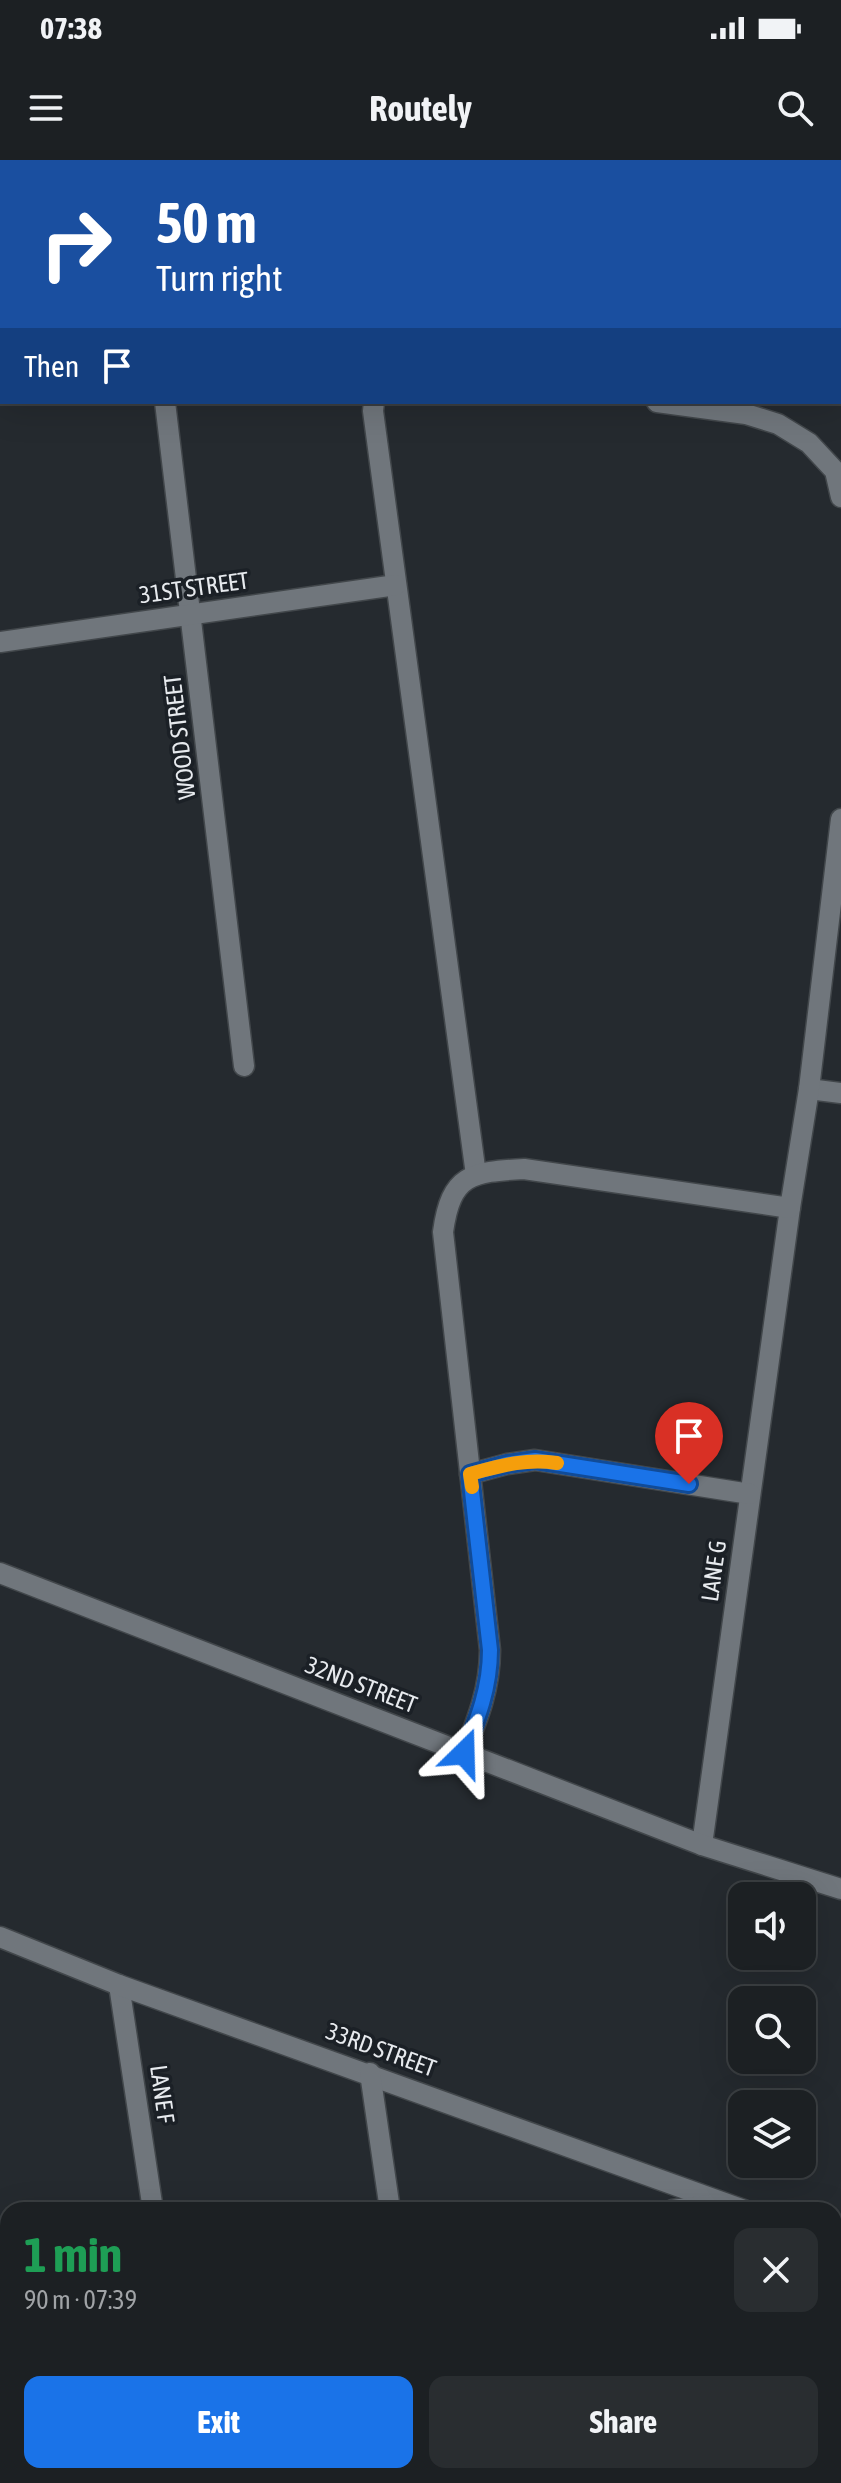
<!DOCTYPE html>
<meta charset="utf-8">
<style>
:root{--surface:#1c2023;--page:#292d30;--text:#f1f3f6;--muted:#a0a3a6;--line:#3a3e41;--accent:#1a73e8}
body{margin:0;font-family:"Asap Condensed",sans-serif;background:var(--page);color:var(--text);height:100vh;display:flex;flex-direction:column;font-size:30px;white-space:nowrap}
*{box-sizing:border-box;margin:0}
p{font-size:26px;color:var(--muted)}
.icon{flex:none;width:44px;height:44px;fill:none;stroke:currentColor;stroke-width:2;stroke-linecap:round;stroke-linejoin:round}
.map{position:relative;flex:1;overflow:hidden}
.drawer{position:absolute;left:0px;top:2042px;width:842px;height:282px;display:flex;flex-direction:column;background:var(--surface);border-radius:24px 24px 0 0;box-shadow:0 8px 32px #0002,0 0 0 2px var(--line)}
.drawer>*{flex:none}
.hud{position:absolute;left:0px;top:0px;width:842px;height:244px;box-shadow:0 8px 32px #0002,0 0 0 2px var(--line);background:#1a4fa0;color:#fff;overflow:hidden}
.buttons{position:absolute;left:728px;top:1722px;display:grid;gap:16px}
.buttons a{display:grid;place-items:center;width:88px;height:88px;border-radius:16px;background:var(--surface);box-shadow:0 8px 32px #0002,0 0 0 2px var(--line);font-size:40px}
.pin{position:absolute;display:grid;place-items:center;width:68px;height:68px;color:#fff;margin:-82px -34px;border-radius:50% 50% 50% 0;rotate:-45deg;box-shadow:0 0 8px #0007}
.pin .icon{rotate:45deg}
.me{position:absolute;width:88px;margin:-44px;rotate:22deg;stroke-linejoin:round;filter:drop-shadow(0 0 6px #0008)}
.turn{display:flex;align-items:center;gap:28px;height:168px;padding:0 24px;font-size:36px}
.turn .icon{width:104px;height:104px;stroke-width:2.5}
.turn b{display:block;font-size:56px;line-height:68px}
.then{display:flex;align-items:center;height:76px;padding:0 24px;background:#0003;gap:16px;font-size:30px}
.round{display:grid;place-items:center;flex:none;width:84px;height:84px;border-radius:16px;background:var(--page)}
.overview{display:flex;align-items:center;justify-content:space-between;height:136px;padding:0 24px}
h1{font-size:48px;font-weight:700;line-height:60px;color:#1e9e55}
.primary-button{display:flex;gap:16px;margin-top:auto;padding:16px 24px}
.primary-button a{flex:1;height:92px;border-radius:16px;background:var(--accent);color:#fff;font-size:32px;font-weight:700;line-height:92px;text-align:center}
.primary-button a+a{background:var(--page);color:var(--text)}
.status{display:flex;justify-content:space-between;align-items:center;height:56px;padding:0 40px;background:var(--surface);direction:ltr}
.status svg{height:22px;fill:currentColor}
header{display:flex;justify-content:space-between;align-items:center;height:104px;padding:0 24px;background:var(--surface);font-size:36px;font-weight:700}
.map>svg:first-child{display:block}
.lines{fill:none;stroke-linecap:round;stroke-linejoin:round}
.service-casing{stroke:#42474b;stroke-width:23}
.minor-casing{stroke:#42474b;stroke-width:23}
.motorway-casing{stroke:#42474b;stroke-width:27}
.service{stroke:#70767c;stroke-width:20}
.minor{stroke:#70767c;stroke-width:20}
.motorway{stroke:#8dbdef;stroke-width:24}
.route-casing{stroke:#114b97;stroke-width:20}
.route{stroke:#1a73e8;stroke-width:14}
.slow{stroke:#f59e0b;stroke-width:14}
.labels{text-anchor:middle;stroke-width:7;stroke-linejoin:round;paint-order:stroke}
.street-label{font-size:24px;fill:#e7eaee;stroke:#1b2026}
</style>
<div class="status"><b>07:38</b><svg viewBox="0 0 49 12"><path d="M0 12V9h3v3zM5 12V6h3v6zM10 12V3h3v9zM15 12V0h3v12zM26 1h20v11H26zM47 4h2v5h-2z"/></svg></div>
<header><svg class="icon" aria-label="menu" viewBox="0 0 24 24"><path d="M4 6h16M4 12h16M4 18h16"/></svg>Routely<svg class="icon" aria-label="search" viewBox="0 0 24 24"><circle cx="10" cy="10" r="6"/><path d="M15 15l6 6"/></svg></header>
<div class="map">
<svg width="841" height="2323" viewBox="0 0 841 2323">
<rect width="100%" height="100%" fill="#252a2f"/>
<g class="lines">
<g class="service-casing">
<g id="service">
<path d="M133,0L134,2"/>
<path d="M165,242L244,906"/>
<path d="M702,1685L790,1048"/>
<path d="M119,1825L153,2050"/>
<path d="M194,2316L195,2323"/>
<path d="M659,2316L661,2323"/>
</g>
</g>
<g class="minor-casing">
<g id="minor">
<path d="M374,242L373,251L476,1015"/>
<path d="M657,242L746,254L778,264L809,283L835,311L841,337"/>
<path d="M0,482L396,425"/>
<path d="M809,929L841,933"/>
<path d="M470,1314L507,1304L535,1300L750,1334"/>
<path d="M0,1413L702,1685L841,1729"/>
<path d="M464,1593C478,1558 490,1528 490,1490L443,1072C451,1014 471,1012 524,1009L790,1048L809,929L841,659"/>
<path d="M0,1777L119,1825L744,2050"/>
<path d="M370,1913L390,2050"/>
<path d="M673,2050L717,2044"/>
<path d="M834,2077L841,2079"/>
<path d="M0,2148L8,2147"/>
<path d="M430,2316L431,2323"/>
</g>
</g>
<g class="motorway-casing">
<g id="motorway">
<path d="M668,0L672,2"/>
<path d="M832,0V2"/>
<path d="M336,2L341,0"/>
<path d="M840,33L841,37"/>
<path d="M0,134L2,133"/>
<path d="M840,146L841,147"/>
</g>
</g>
<use href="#service" class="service"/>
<use href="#minor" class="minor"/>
<use href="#motorway" class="motorway"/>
</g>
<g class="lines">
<g class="route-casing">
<path id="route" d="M464,1593C478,1558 490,1528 490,1490L470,1314L507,1304L535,1300L689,1324"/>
</g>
<use href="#route" class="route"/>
<path class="slow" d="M472,1327L470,1314C500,1306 526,1298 557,1303"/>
</g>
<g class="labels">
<g class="street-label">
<text transform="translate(194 428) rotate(-8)" y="8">31ST STREET</text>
<text transform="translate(180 577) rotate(-97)" y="8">WOOD STREET</text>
<text transform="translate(714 1411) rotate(-82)" y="8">LANE G</text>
<text transform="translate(361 1525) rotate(21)" y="8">32ND STREET</text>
<text transform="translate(381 1890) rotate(20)" y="8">33RD STREET</text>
<text transform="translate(162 1934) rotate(82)" y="8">LANE F</text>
</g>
</g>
</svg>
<div class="buttons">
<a><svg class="icon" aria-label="sound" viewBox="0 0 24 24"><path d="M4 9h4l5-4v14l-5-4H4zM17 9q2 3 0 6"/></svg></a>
<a><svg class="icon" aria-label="search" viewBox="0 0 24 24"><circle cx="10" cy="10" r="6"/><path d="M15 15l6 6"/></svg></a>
<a><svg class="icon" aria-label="layers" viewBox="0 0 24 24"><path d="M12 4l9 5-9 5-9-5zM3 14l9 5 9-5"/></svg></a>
</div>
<div class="pin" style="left:689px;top:1324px;background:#d93025"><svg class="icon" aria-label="arrive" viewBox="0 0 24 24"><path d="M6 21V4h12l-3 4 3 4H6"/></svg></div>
<svg class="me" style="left:464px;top:1593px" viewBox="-20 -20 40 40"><path d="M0-17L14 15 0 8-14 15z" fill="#1a73e8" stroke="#fff" stroke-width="4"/></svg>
<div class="hud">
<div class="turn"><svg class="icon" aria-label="right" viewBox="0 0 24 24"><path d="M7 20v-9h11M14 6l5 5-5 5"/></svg><div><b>50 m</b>Turn right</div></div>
<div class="then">Then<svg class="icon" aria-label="arrive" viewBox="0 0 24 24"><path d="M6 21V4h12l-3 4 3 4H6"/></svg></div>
</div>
<section class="drawer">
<div class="overview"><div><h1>1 min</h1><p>90 m · 07:39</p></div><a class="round"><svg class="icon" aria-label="close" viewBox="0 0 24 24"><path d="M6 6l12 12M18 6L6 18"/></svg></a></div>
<div class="primary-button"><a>Exit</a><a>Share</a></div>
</section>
</div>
